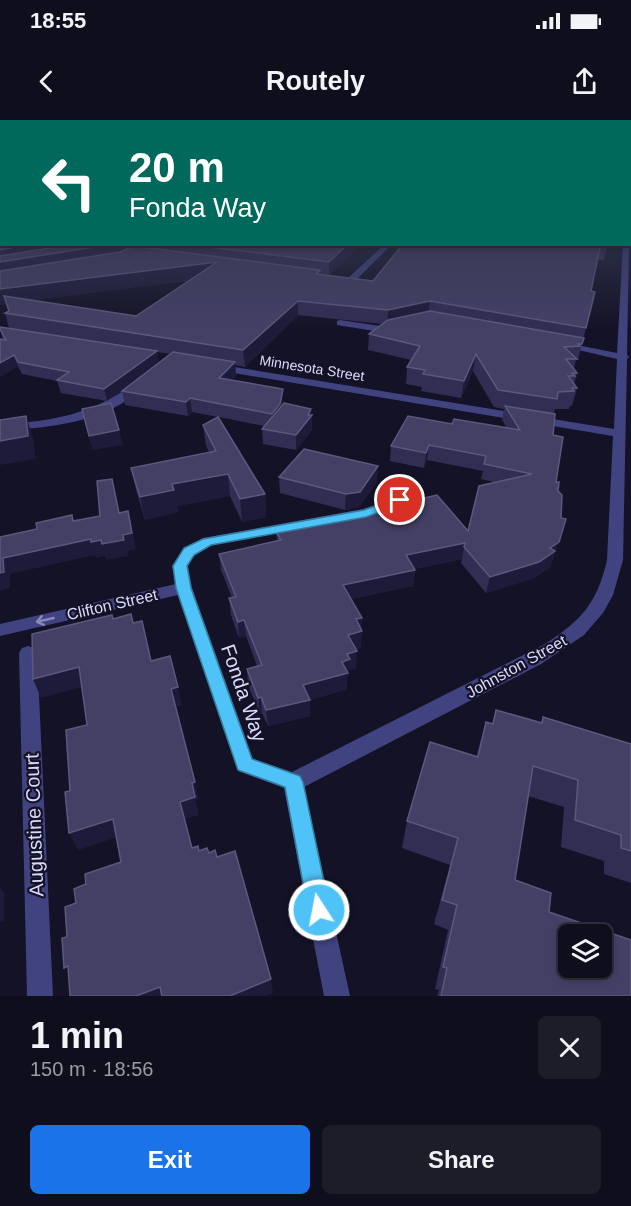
<!DOCTYPE html>
<meta charset="utf-8">
<style>
:root{--surface:#0f0e1c;--page:#1d1c29;--text:#f1f3f6;--muted:#9b9ca3;--line:#2f2e3b;--accent:#1a73e8}
body{margin:0;font-family:Helvetica,sans-serif;background:var(--page);color:var(--text);height:100vh;display:flex;flex-direction:column;font-size:22px;white-space:nowrap}
*{box-sizing:border-box;margin:0}
p{font-size:20px;color:var(--muted)}
.icon{flex:none;width:33px;height:33px;fill:none;stroke:currentColor;stroke-width:2;stroke-linecap:round;stroke-linejoin:round}
.map{position:relative;height:876px;overflow:hidden}
.panel{display:flex;flex-direction:column;background:var(--surface);flex:1}
.panel>*{flex:none}
.top-card{position:absolute;left:0px;top:0px;width:632px;height:126px;box-shadow:0 3px 9px #0003,0 0 0 2px var(--line);background:#00695c;color:#fff;overflow:hidden}
.buttons{position:absolute;left:558px;top:804px;display:grid;gap:12px}
.buttons a{display:grid;place-items:center;width:54px;height:54px;border-radius:9px;background:var(--surface);box-shadow:0 3px 9px #0003,0 0 0 2px var(--line);font-size:30px}
.pin{position:absolute;display:grid;place-items:center;width:51px;height:51px;color:#fff;margin:-26px;border:3px solid #fff;border-radius:50%;box-shadow:0 2px 6px #0007}
.me{position:absolute;width:66px;margin:-33px;rotate:349deg;stroke-linejoin:round;filter:drop-shadow(0 0 4px #0008)}
.turn{display:flex;align-items:center;gap:21px;height:126px;padding:0 30px;font-size:27px}
.turn .icon{width:78px;height:78px;stroke-width:2.5}
.turn b{display:block;font-size:42px;line-height:51px}
.round{display:grid;place-items:center;flex:none;width:63px;height:63px;border-radius:9px;background:var(--page)}
.headline{display:flex;align-items:center;justify-content:space-between;height:102px;padding:0 30px}
h1{font-size:36px;font-weight:700;line-height:45px}
.button{display:flex;gap:12px;margin-top:auto;padding:12px 30px}
.button a{flex:1;height:69px;border-radius:9px;background:var(--accent);color:#fff;font-size:24px;font-weight:700;line-height:69px;text-align:center}
.button a+a{background:var(--page);color:var(--text)}
.status{display:flex;justify-content:space-between;align-items:center;height:42px;padding:0 30px;background:var(--surface);direction:ltr}
.status svg{height:16px;fill:currentColor}
header{display:flex;justify-content:space-between;align-items:center;height:78px;padding:0 30px;background:var(--surface);font-size:27px;font-weight:700}
.map>svg:first-child{display:block}
.lines{fill:none;stroke-linecap:round;stroke-linejoin:round}
.street{fill:#414381;fill-rule:evenodd}
.wall{fill:#322d53;fill-rule:evenodd}
.shaded-wall{fill:#1e1a39}
.building{fill:#444065;stroke:#5c587d;stroke-width:1.5;fill-rule:evenodd}
.oneway{stroke:#8787b8}
.route{fill:#4fc3f7;stroke:#337fa1;stroke-width:1.5}
.labels{text-anchor:middle;stroke-width:4.5;stroke-linejoin:round;paint-order:stroke}
.far-street-label{font-size:14px;fill:#dcdafc;stroke:#141226}
.street-label{font-size:16px;fill:#dcdafc;stroke:#141226}
.near-street-label{font-size:20px;fill:#dcdafc;stroke:#141226}
</style>
<div class="status"><b>18:55</b><svg viewBox="0 0 49 12"><path d="M0 12V9h3v3zM5 12V6h3v6zM10 12V3h3v9zM15 12V0h3v12zM26 1h20v11H26zM47 4h2v5h-2z"/></svg></div>
<header><svg class="icon" aria-label="back" viewBox="0 0 24 24"><path d="M15 5l-7 7 7 7"/></svg>Routely<svg class="icon" aria-label="share" viewBox="0 0 24 24"><path d="M12 15V3M7 8l5-5 5 5M5 13v7h14v-7"/></svg></header>
<div class="map">
<svg width="631" height="876" viewBox="0 0 631 876">
<rect width="100%" height="100%" fill="#141226"/>
<g class="lines">
<g class="street">
<rect x="0" y="96" width="2" height="4"/>
<rect x="630" y="113" width="1" height="4"/>
<path d="M143,124H152L139,131L104,128L107,126L138,127Z"/>
<path d="M385,124H392L351,165L334,163L337,159L346,160Z"/>
<path d="M623,124H629L627,235L629,237L627,239L623,440L613,475L603,493L584,515L541,544L304,667L350,876H324L284,668L238,651L178,475L0,516V504L176,464L172,446L184,429L203,418L363,389L400,376L407,380L405,383L366,397L212,425L194,435L188,446L192,468L253,639L292,652L545,524C582,500 597,483 607,440L613,316L216,250L211,247L216,244L614,309L617,239L557,225L562,222L617,233Z"/>
<path d="M340,200L387,207L397,205L401,208L387,213L337,205V201Z"/>
<path d="M134,264L143,266C108,304 48,307 0,311V305C56,300 87,296 134,264Z"/>
<path d="M28,526L34,528L37,533L53,876H27L19,533L22,528Z"/>
</g>
</g>
<g class="wall">
<path d="M144,124H362L329,155L373,161L607,124V127L604,140H597L591,171L595,172L578,240H576L574,248L577,253L574,265L577,268L572,286H570L569,289H555L554,293L553,315L556,362L558,371L561,398L566,399L550,447L534,458L486,473L461,443L462,439L414,449L415,450L413,466L351,479L361,509V528L356,529V548L349,550V556H347V569L310,580V596L268,606L262,593L260,594L248,565L247,549L257,546L246,516L239,518L231,495L229,478H232L221,450L219,434L277,421L276,412L468,411L494,362L481,359L483,351L427,340L424,348L390,341L391,326L452,304L507,308L502,300L504,289L494,287L473,251L461,278L421,271L422,267L406,264L407,247L411,240L368,230L369,214L382,204L298,195L245,247L235,245L236,256L231,260L283,283L311,289L312,310L296,330L263,324L262,309L264,306L219,297L265,374L266,397L242,402L230,376L177,386L178,392L145,400L136,370L131,348L209,332L206,326L203,305L218,297L192,292L188,296L125,285L122,271L135,261L107,281L61,273L57,261L22,254L2,218L0,210V209L9,208L5,193L128,129L145,128ZM191,160L136,196L31,180ZM157,232L170,234L159,243Z"/>
<path d="M279,357L377,362L359,387L345,390L280,373Z"/>
<path d="M496,590L540,603L543,597L631,624V763L604,754V741L561,727L564,687L528,676L515,760L549,792L631,876H437L439,870L435,869L448,810L434,804L450,745L402,728L407,701L476,637L486,602L492,604Z"/>
</g>
<g class="shaded-wall">
<path d="M30,124H127L128,133L0,157V130Z"/>
<path d="M348,124H362L329,156V142Z"/>
<path d="M217,142L218,156L0,185V169Z"/>
<path d="M298,181V195L245,247L243,230Z"/>
<path d="M430,181L428,196L387,205L388,190Z"/>
<path d="M157,231L159,243L107,281L104,269Z"/>
<path d="M476,234L473,251L461,278L464,261Z"/>
<path d="M14,235L18,247L0,257V243Z"/>
<path d="M235,242L236,256L220,271L219,258Z"/>
<path d="M283,269V283L273,308L272,294Z"/>
<path d="M190,278L192,292L188,296L186,282Z"/>
<path d="M311,289L312,310L296,330V315Z"/>
<path d="M26,296L33,318L36,339L0,345V321Z"/>
<path d="M119,310L123,325L92,330L89,316Z"/>
<path d="M429,325L427,340L424,348L426,333Z"/>
<path d="M378,346L377,362L359,387L345,390L346,374Z"/>
<path d="M228,354L230,376L177,386L178,392L145,400L140,377L172,364Z"/>
<path d="M265,374L266,397L242,402L240,379Z"/>
<path d="M128,391L136,429L127,431L128,436L106,440L105,436L96,438L95,435L10,454V468L0,471V453L3,438L91,419L123,415Z"/>
<path d="M566,399L550,447L534,458L486,473L490,457L550,428Z"/>
<path d="M465,423L462,439L404,451L406,435Z"/>
<path d="M415,450L413,466L342,481L343,465Z"/>
<path d="M362,498L361,512L362,511L361,528L347,531L348,515L356,499Z"/>
<path d="M244,500L246,516L239,518L238,502Z"/>
<path d="M357,531L356,548L349,550V556H347V569L310,580V596L268,606L266,590L303,565L342,542L347,534Z"/>
<path d="M79,547L86,566L41,578L33,559Z"/>
<path d="M178,567L182,585L175,587L171,569Z"/>
<path d="M261,577L262,593L260,594L258,578Z"/>
<path d="M195,662L199,679L196,680L199,695L184,699L180,682L192,663Z"/>
<path d="M113,699L120,716L78,730L69,713Z"/>
<path d="M0,768L4,773V801L0,802Z"/>
<path d="M271,859L273,873L266,876H230Z"/>
<path d="M160,867L165,876H136Z"/>
</g>
<g class="building">
<path d="M2,101V124H30L0,130V102Z"/>
<path d="M74,124H113L0,142V136Z"/>
<path d="M186,124H348L329,142Z"/>
<path d="M403,124H607V127H600L591,171L595,172L586,208L430,181L388,190L298,181L243,230L5,193L9,191L4,176L136,196L217,142L0,169V151L120,132L134,126L320,150L316,154L373,161Z"/>
<path d="M430,191L584,218L582,224H578L580,226L564,227L577,239H566L577,253H572L575,256H568L577,268H572L574,271L558,272L557,279L498,270L476,234L464,261L423,254L425,250L407,247L420,226L369,214L388,200Z"/>
<path d="M0,207L157,231L104,269L57,260L69,252L18,242L14,235L0,243V219L6,220L0,209Z"/>
<path d="M173,232L235,242L219,258L283,269L280,284L272,294L190,278L186,282L122,271Z"/>
<path d="M111,283L119,310L89,316L82,289Z"/>
<path d="M284,283L311,289L308,295H312L296,315L262,309Z"/>
<path d="M505,286L555,294L553,315L563,317L556,362H559L558,371L562,375L561,398L566,399L559,422L550,428L555,431L539,442L490,457L464,427L465,423L406,435L415,450L343,465L362,498L356,499L362,511L348,515L357,531L347,534L350,539L342,542L348,553L303,565L310,580L266,590L261,577L258,578L247,549L262,545L244,500L238,502L229,478L236,477L219,434L281,420L276,412L437,375L468,411L479,366L532,354L484,344L486,336L429,325L426,333L391,326L408,296L452,304L454,299L520,310Z"/>
<path d="M26,296L28,316L0,321V300Z"/>
<path d="M218,297L265,374L240,379L228,354L172,364L174,370L140,377L131,348L216,331L203,305Z"/>
<path d="M304,329L378,346L360,372L346,374L279,357Z"/>
<path d="M112,359L119,393L128,391L132,413L123,415L124,420L102,424L101,420L91,422V419L3,438L4,452L0,453V417L37,409L36,403L72,395L73,401L100,396L97,361Z"/>
<path d="M131,494L133,503L142,501L151,541L170,536L178,567L171,569L195,662L192,663L195,677L180,682L192,728L198,726L199,731L207,728L209,733L215,730L217,737L235,731L271,859L230,876H162L160,867L136,876H70L68,846L64,848L62,818L67,817L65,787L76,783L74,769L86,764L85,754L121,742L113,699L69,713L65,672L70,671L66,610L87,605L79,547L33,559L32,514L112,495L113,499Z"/>
<path d="M496,590L542,603L543,597L631,624V731L621,728V715L575,700L578,660L533,646L515,760L551,773L549,792L631,820V876H441L447,848L443,847L457,785L442,780L458,718L407,701L430,622L478,637L486,602L493,604ZM568,814H602V848H568Z"/>
</g>
<defs><path id="oneway-shaft" d="M-6 0H5M1.5-3L5.5 0L1.5 3" fill="none" stroke-width="1.6" stroke-linecap="round" stroke-linejoin="round" transform="scale(1.5)"/></defs>
<use class="oneway" href="#oneway-shaft" transform="translate(45 500) rotate(167)"/>
<linearGradient id="sky" x2="0" y2="1"><stop stop-color="#0b0a15"/><stop offset="0.42" stop-color="#343952"/><stop offset="1" stop-color="#343952" stop-opacity="0"/></linearGradient>
<rect width="631" height="210" fill="url(#sky)"/>
<path class="route" d="M400,377L404,378V383L366,397L211,425L194,435L187,446L191,468L252,639L300,656L303,662L330,790L327,798L319,801L312,798L308,790L285,667L238,650L176,468L173,446L184,428L203,419L364,390Z"/>
<g class="labels">
<g class="far-street-label">
<text transform="translate(312 248) rotate(9)" y="5">Minnesota Street</text>
</g>
<g class="street-label">
<text transform="translate(112 484) rotate(-13)" y="6">Clifton Street</text>
<text transform="translate(516 546) rotate(-29)" y="6">Johnston Street</text>
</g>
<g class="near-street-label">
<text transform="translate(244 573) rotate(71)" y="7">Fonda Way</text>
<text transform="translate(34 705) rotate(-92)" y="7">Augustine Court</text>
</g>
</g>
</svg>
<div class="buttons">
<a><svg class="icon" aria-label="layers" viewBox="0 0 24 24"><path d="M12 4l9 5-9 5-9-5zM3 14l9 5 9-5"/></svg></a>
</div>
<div class="pin" style="left:400px;top:380px;background:#d93025"><svg class="icon" aria-label="arrive" viewBox="0 0 24 24"><path d="M6 21V4h12l-3 4 3 4H6"/></svg></div>
<svg class="me" style="left:319px;top:790px" viewBox="-20 -20 40 40"><circle r="17" fill="#4fc3f7" stroke="#fff" stroke-width="3"/><path d="M0-11L8 9 0 5-8 9z" fill="#fff"/></svg>
<div class="top-card">
<div class="turn"><svg class="icon" aria-label="left" viewBox="0 0 24 24"><path d="M17 20v-9H6M10 6l-5 5 5 5"/></svg><div><b>20 m</b>Fonda Way</div></div>
</div>
</div>
<section class="panel">
<div class="headline"><div><h1>1 min</h1><p>150 m · 18:56</p></div><a class="round"><svg class="icon" aria-label="close" viewBox="0 0 24 24"><path d="M6 6l12 12M18 6L6 18"/></svg></a></div>
<div class="button"><a>Exit</a><a>Share</a></div>
</section>
